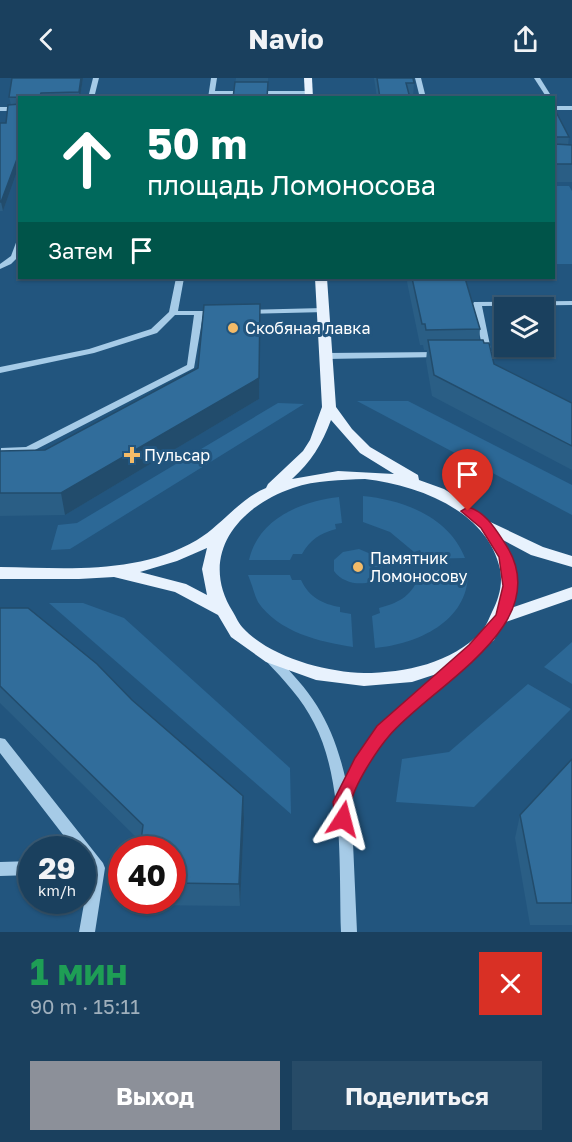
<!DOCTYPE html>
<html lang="ru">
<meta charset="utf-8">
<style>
:root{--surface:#1a405e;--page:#274b67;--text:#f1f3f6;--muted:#9fafbc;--line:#385973;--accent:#8c9099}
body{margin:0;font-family:"Golos Text",sans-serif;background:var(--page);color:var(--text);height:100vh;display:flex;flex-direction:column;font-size:22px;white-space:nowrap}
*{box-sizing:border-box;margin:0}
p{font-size:20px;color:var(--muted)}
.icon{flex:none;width:33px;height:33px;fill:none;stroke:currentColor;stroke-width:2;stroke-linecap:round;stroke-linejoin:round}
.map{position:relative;height:854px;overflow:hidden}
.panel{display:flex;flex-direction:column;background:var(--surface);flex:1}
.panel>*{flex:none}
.guide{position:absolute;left:18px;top:18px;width:537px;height:183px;border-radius:0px;box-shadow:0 2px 4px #0004,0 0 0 2px var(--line);background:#00695c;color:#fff;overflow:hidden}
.controls{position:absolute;left:494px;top:219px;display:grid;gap:12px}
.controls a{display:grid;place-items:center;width:60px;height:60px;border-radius:0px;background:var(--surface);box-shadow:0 2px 4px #0004,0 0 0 2px var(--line);font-size:30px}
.speed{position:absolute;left:18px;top:758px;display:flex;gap:12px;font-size:30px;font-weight:700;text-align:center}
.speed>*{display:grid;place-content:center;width:78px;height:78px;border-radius:50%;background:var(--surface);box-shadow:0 2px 4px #0004,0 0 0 2px var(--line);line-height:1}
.speed small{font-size:15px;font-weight:400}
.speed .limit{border:9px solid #d22;background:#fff;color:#111}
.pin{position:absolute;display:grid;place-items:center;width:51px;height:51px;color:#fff;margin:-62px -26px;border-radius:50% 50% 50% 0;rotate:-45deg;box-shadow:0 0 6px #0007}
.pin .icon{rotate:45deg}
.me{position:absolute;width:66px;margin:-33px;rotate:9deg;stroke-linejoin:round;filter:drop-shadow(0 0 4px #0008)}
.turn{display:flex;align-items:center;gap:21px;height:126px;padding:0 30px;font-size:27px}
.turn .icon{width:78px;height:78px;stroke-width:2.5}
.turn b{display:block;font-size:42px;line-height:51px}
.then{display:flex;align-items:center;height:57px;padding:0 30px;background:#0003;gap:12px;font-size:22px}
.round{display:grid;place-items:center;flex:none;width:63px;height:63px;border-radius:0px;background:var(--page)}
.summary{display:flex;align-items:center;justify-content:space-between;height:102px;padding:0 30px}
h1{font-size:36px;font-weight:700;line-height:45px;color:#1e9e55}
.button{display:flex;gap:12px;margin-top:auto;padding:12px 30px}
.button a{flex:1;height:69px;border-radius:0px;background:var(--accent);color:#fff;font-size:24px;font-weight:700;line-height:69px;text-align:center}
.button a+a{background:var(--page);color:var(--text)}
header{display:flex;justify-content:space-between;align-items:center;height:78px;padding:0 30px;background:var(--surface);font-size:27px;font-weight:700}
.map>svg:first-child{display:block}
.green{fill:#2c6896}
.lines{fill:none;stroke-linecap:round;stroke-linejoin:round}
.minor{fill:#a6cbe7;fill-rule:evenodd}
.major{fill:#e8f2fd;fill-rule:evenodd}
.wall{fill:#2a5e85}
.shaded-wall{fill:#224c6c}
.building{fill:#316d9b;stroke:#224c6c;stroke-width:1.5}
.route{fill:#e11d48;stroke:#92132f;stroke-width:1.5}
.poi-dot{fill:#f3bb68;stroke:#22557e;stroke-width:2}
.labels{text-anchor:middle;stroke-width:6;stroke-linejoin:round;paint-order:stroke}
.poi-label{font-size:16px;fill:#fff;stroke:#22557e;text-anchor:start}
</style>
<header><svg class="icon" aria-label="back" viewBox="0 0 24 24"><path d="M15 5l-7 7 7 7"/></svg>Navio<svg class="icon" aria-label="share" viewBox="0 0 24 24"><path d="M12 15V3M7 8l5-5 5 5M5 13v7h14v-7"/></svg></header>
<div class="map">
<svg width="572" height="854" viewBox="0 0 572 854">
<rect width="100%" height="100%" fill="#22557e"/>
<g class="green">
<path d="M554,108H569L572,113V186H554Z"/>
<path d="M357,323H408L572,407V437Z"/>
<path d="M278,325L304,326L70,471L51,472L58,447L77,445Z"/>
<path d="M363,418C404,422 449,439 465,480L425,481L420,472L414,474L390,454L363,444Z"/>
<path d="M339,419L342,445L335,446L336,451C320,455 310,462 302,476H293L290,482H249C258,441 301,423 339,419Z"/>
<path d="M359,471L378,479C396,506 349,515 334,493V482L343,474Z"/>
<path d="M425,495H468C468,544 417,566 375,570L372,538L380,535L379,530C398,525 410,519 418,501L423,502Z"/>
<path d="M248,497H290L292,502H301C309,519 322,526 340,529V534L351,536L353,569C320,564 278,554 258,524C254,516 252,506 248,497Z"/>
<path d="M49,525H83L124,540L290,690L291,736Z"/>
<path d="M572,564V606L544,589Z"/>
<path d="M528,606L571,631L474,729L396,724L402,681L449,674Z"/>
</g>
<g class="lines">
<g class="minor">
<path d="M93,0H99L94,20H88Z"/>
<path d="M211,0H217L215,13H308L311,15L308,17H215L214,20H208Z"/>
<path d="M415,0H421L426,20H420Z"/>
<path d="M534,0H540L550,16L549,17H545Z"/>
<rect x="554" y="28" width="18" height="4"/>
<rect x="0" y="29" width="20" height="4"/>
<path d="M17,162H20V177L11,186L0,191V186L11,178Z"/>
<path d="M176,200H184L178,233H215L219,235L215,237H203L194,290L31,374L8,375L4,385L0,386L1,370L26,369L187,287L194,237H175L157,255L94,275L0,295V289L89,271L151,251L169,234Z"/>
<path d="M572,223V227L482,228L492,277L488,280L484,277L473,226L474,224Z"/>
<path d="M323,230L327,232L326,234L245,236L241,234L245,232Z"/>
<path d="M439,274L442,275V279L326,281L322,278L326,275Z"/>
<path d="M270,575L274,577C315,617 333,646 346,703L356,681L378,648L458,579L462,577L466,579L468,582L388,656L366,688L349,724L353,765L357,854H341C339,791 344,702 314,645C302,621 284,602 266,583L264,580L266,577Z"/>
<path d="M0,660L5,661L103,785L105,790L95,854H79L89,797H82V783H84L82,771H74L0,675Z"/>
<path d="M32,783V797L0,798V784Z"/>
</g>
<g class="major">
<path d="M304,0H312L313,20H305Z"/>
<path d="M315,200H327L336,329L352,351L370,369L418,397L419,402L444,411L463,423L486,442L543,469L572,478V489L531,477L503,462C517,483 522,507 511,530L572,509V521L503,545L494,562L461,588L412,604L364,608L316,602L266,584L231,559L218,537L175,514L114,499L79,501H0V489C66,490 137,497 197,462C222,447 239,421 266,410L268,406L303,373L310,362L322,329ZM331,342L360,375L394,396L338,393L292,401C311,384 322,366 331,342ZM365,401C417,407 487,432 500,491C503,506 499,520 492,534C489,540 486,549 481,554C452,585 405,595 364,595C325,594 270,579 243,550C239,546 236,539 233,534C198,478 237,429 293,410C316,402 341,402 365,401ZM207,470L202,491L207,517L186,506L140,494L177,483Z"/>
</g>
</g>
<g class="wall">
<path d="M12,0H83L80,20H20V85L3,133H0V45H6L11,27L9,19Z"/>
<path d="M236,0H268V20H233Z"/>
<path d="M374,0H413L414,5L413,20H377Z"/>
<path d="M554,30L569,59L568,67H572V104H554Z"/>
<path d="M408,200H465L480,251L479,262L494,286L572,325V392L432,318L426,283L427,272H424L423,267H420L407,204Z"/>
<path d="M260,246L259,321L65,437L0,438V373L45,372L198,290Z"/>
<path d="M0,530L132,622L243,718L244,741L240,828L139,827V822H172V771L141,764L0,625Z"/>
<path d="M572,681V847H530L515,760L520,737Z"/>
</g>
<g class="shaded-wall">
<path d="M81,0H83L80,20L79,14Z"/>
<path d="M20,73V85L3,133L1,124Z"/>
<path d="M260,226L259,321L65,437L61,415L259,300Z"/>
<path d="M243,718L244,741L240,828L239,806Z"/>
</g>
<g class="building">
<path d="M12,0H81L79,14L41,15L39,20L9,19Z"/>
<path d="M377,0H413L414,5H406L410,20H380Z"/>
<path d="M235,4H268L267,20H233Z"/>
<path d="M20,26V73L1,124H0V45H6L8,27Z"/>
<path d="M554,30L569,59H555V66L572,67V86H554Z"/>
<path d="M412,200H465L480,251L426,252L425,246H422Z"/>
<path d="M260,226L259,300L61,415H0V373L45,372L198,290L204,227Z"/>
<path d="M428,262H483L484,265H489L494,286L572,325V368L434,297Z"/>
<path d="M0,530H28L97,586L132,622L243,718L239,806L172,805V771H140L143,747L0,608Z"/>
<path d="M572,681V825H537L520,737Z"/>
</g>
<path class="route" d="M468,429C486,434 496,452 506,467C557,547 431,608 389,658C377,672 354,707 351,725C350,733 353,739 349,747L343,749L336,747L333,724L355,680L377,648L469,567L496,537L503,508L499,479L481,450L461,433Z"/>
<g class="poi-dot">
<circle cx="233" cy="250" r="6"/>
<path d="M129 368h6v6h6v6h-6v6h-6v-6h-6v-6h6z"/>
<circle cx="358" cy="489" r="6"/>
</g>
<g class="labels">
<g class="poi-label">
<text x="245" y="256">Скобяная лавка</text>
<text x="144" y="383">Пульсар</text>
<text x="370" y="486">Памятник<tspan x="370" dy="18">Ломоносову</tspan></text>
</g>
</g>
</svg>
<div class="controls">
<a><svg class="icon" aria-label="layers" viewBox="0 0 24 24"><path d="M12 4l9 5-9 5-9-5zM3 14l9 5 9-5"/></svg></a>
</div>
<div class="speed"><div>29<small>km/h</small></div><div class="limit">40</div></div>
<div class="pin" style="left:468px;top:433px;background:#d93025"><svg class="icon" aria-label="arrive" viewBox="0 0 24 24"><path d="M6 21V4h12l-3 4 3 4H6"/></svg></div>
<svg class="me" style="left:343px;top:741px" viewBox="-20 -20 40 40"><path d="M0-17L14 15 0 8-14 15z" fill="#e11d48" stroke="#fff" stroke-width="4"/></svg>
<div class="guide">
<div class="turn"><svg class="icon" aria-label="ahead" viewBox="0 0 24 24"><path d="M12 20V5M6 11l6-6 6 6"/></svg><div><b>50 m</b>площадь Ломоносова</div></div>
<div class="then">Затем<svg class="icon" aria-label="arrive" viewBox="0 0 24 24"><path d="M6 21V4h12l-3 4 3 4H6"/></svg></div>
</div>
</div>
<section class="panel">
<div class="summary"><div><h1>1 мин</h1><p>90 m · 15:11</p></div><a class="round" style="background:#d93025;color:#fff"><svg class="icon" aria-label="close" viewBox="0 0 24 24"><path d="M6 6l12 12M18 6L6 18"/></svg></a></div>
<div class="button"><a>Выход</a><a>Поделиться</a></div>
</section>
